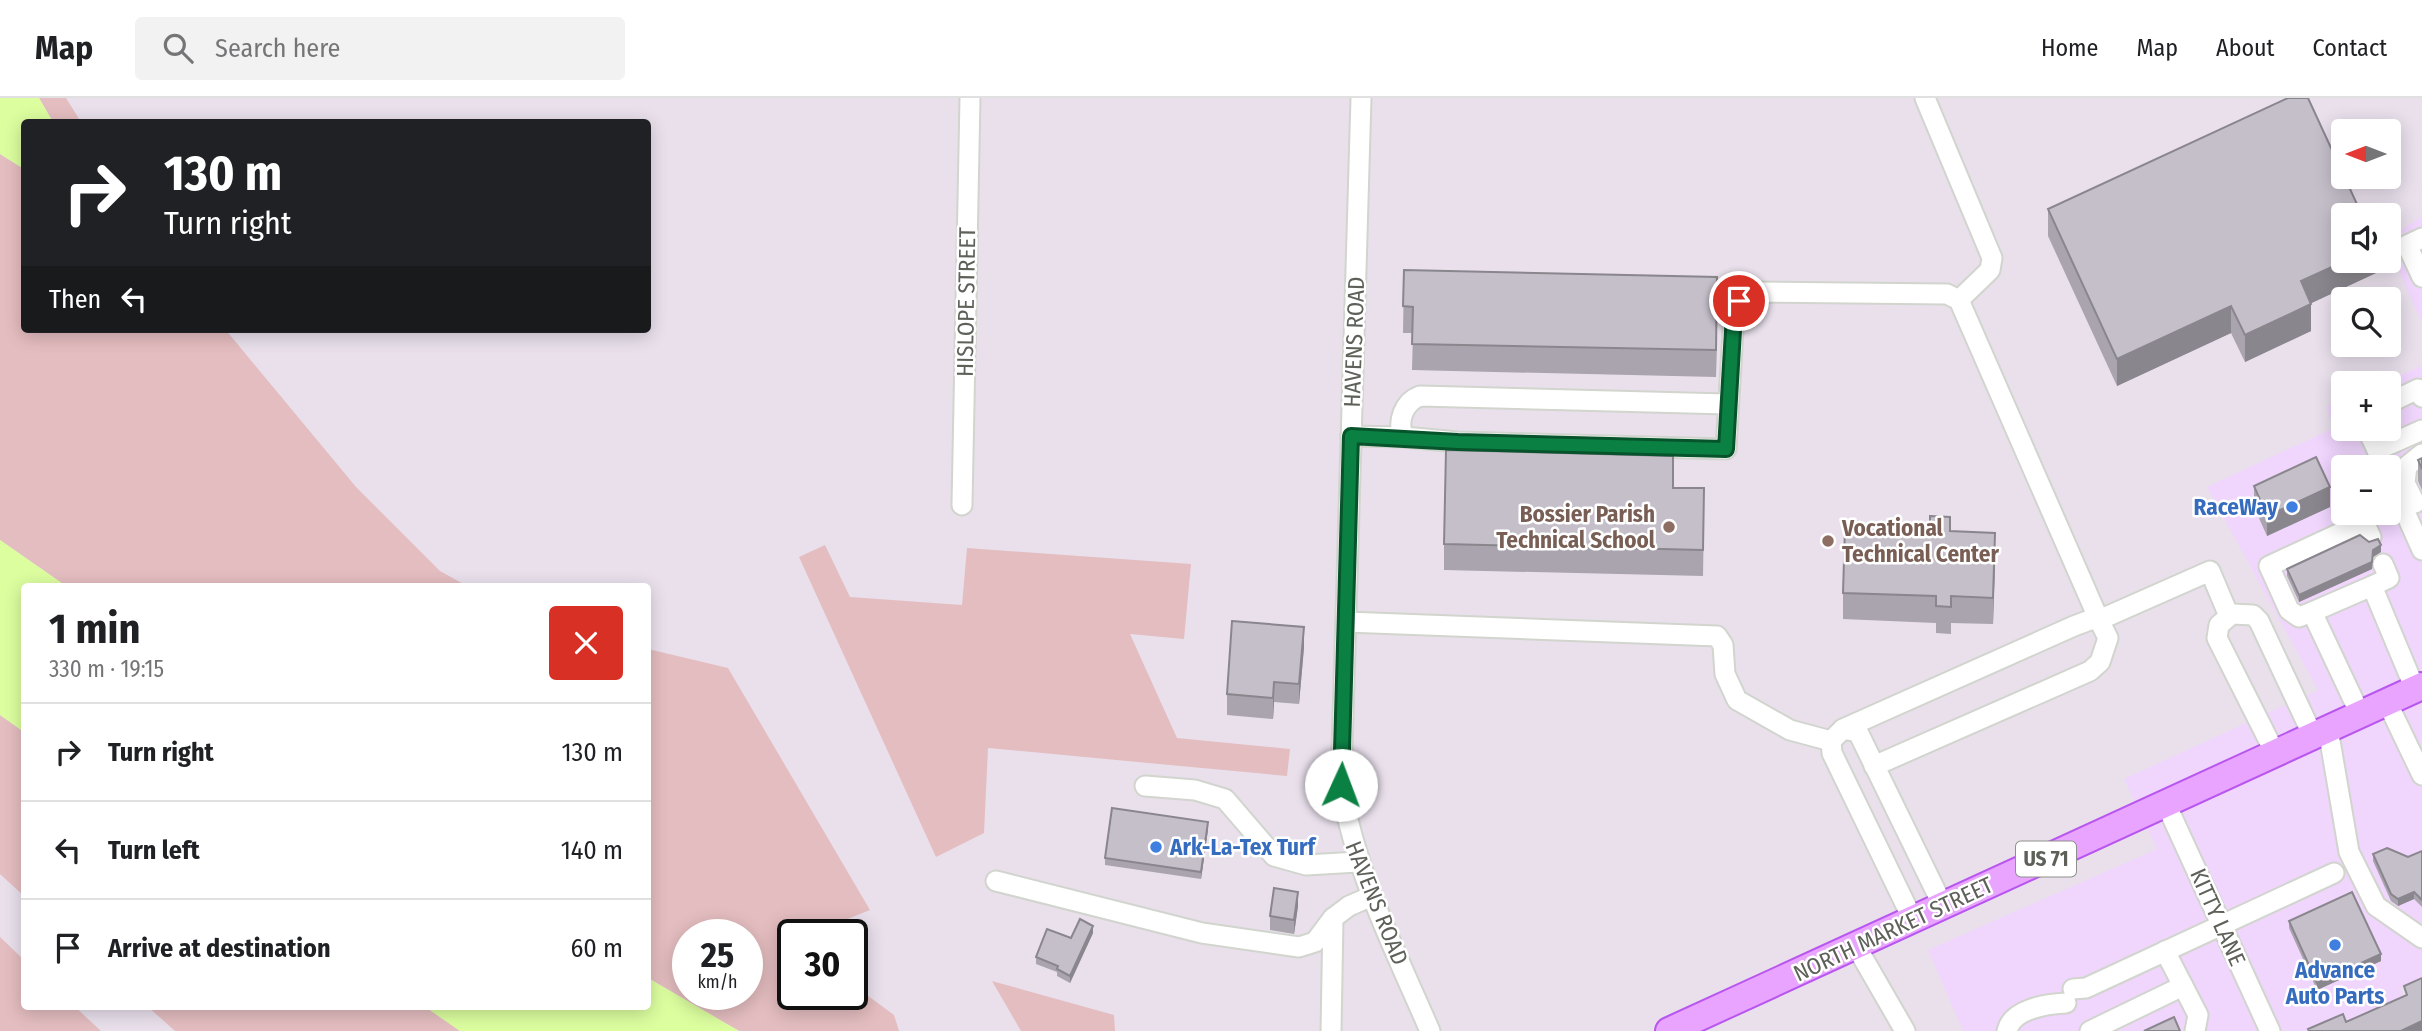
<!DOCTYPE html>
<meta charset="utf-8">
<style>
:root{--surface:#fff;--page:#f2f2f2;--text:#202124;--muted:#757577;--line:#e0e0e0}
body{margin:0;font-family:"Fira Sans Condensed",sans-serif;background:var(--page);color:var(--text);height:100vh;display:flex;flex-direction:column;font-size:26px;white-space:nowrap}
*{box-sizing:border-box;margin:0}
p{font-size:23px;color:var(--muted)}
.icon{flex:none;width:38px;height:38px;fill:none;stroke:currentColor;stroke-width:2;stroke-linecap:round;stroke-linejoin:round}
.map{position:relative;flex:1;overflow:hidden}
.side{position:absolute;left:21px;top:485px;width:630px;height:427px;display:flex;flex-direction:column;background:var(--surface);border-radius:7px;box-shadow:0 4px 18px #0003}
.side>*{flex:none}
.banner{position:absolute;left:21px;top:21px;width:630px;height:214px;border-radius:7px;box-shadow:0 4px 18px #0003;background:#202124;color:#fff;overflow:hidden}
.needle{width:46px;rotate:270deg}
.fabs{position:absolute;left:2331px;top:21px;display:grid;gap:14px}
.fabs a{display:grid;place-items:center;width:70px;height:70px;border-radius:7px;background:var(--surface);box-shadow:0 4px 18px #0003;font-size:35px}
.speed{position:absolute;left:672px;top:821px;display:flex;gap:14px;font-size:35px;font-weight:700;text-align:center}
.speed>*{display:grid;place-content:center;width:91px;height:91px;border-radius:50%;background:var(--surface);box-shadow:0 4px 18px #0003;line-height:1}
.speed small{font-size:18px;font-weight:400}
.speed .limit{border:4px solid #111;border-radius:10px;background:#fff;color:#111}
.pin{position:absolute;display:grid;place-items:center;width:60px;height:60px;color:#fff;margin:-30px;border:4px solid #fff;border-radius:50%;box-shadow:0 2px 7px #0007}
.me{position:absolute;width:77px;margin:-38px;rotate:2deg;stroke-linejoin:round;filter:drop-shadow(0 0 5px #0008)}
.turn{display:flex;align-items:center;gap:24px;height:147px;padding:0 28px;font-size:32px}
.turn .icon{width:91px;height:91px;stroke-width:2.5}
.turn b{display:block;font-size:49px;line-height:60px}
.then{display:flex;align-items:center;height:66px;padding:0 28px;background:#0003;gap:14px;font-size:26px}
.round{display:grid;place-items:center;flex:none;width:74px;height:74px;border-radius:7px;background:var(--page)}
.headline{display:flex;align-items:center;justify-content:space-between;height:119px;padding:0 28px}
h1{font-size:42px;font-weight:700;line-height:52px}
ul{padding:0;list-style:none}
li{display:flex;align-items:center;gap:21px;height:98px;padding:0 28px;border-top:2px solid var(--line)}
li div{flex:1}
li b{display:block;font-size:26px}
li em{font-style:normal}
header{display:flex;align-items:center;gap:42px;box-sizing:border-box;height:98px;padding:0 35px;background:var(--surface);border-bottom:2px solid var(--line)}
header strong{font-size:33px}
nav{display:flex;gap:38px;margin-inline-start:auto;font-size:24px}
.search{width:490px;height:63px;background:var(--page);display:flex;align-items:center;gap:18px;box-sizing:border-box;padding:0 24px;border-radius:7px;color:var(--muted);font-size:26px}
.map>svg:first-child{display:block}
.commercial{fill:#f0d5fd;fill-rule:evenodd}
.green{fill:#e4bdc0;fill-rule:evenodd}
.water{fill:#dcfe9f}
.lines{fill:none;stroke-linecap:round;stroke-linejoin:round}
.minor-casing{stroke:#d1d5ce;stroke-width:23}
.major-casing{stroke:#b856ef;stroke-width:30}
.minor{stroke:#fff;stroke-width:19}
.major{stroke:#e8a4fe;stroke-width:26}
.wall{fill:#a9a4ae}
.shaded-wall{fill:#8a868d}
.building{fill:#c5bfca;stroke:#8a868d;stroke-width:2}
.route-casing{stroke:#07532c;stroke-width:18}
.route{stroke:#0b8043;stroke-width:12}
.shop-dot{fill:#3f7fe0;stroke:#fff;stroke-width:2.5}
.education-dot{fill:#8d6e63;stroke:#fff;stroke-width:2.5}
.labels{text-anchor:middle;stroke-width:5;stroke-linejoin:round;paint-order:stroke}
.shield{fill:#fff;stroke:#8e908b;stroke-width:2}
.shield-label{font-size:21px;font-weight:bold;fill:#5e6159}
.street-label{font-size:23px;fill:#5e6159;stroke:#fff}
.shop-label{font-size:23px;font-weight:bold;fill:#366cbe;stroke:#fff;text-anchor:end}
.education-label{font-size:23px;font-weight:bold;fill:#785e54;stroke:#fff;text-anchor:end}
</style>
<header>
<strong>Map</strong>
<div class="search"><svg class="icon" aria-label="search" viewBox="0 0 24 24"><circle cx="10" cy="10" r="6"/><path d="M15 15l6 6"/></svg>Search here</div>
<nav><a>Home</a><a>Map</a><a>About</a><a>Contact</a></nav>
</header>
<div class="map">
<svg width="2422" height="933" viewBox="0 0 2422 933">
<rect width="100%" height="100%" fill="#e9e0ec"/>
<g class="commercial">
<path d="M2422,119V225L2389,151V139Z"/>
<path d="M2422,268V880L2400,890L2410,914L2367,933H1963L1928,852L2157,751L2124,681L2318,592L2207,389L2334,330L2326,309L2343,302V331H2389V285H2382ZM2343,369H2389V415H2343Z"/>
</g>
<g class="green">
<path d="M39,0H66L81,24H53Z"/>
<path d="M0,56L24,71V231H225L356,389L440,473L467,488H66L0,442Z"/>
<path d="M825,447L850,499L962,507L967,450L1191,466L1184,541L1130,536L1177,640L1290,651L1287,678L988,650L984,735L936,759L799,459Z"/>
<path d="M648,551L728,570L870,812L810,836H793V896H852V886L894,917L899,933H739L648,880ZM688,836H747V896H688Z"/>
<path d="M0,617L24,634V798L0,776Z"/>
<path d="M0,839L24,862V908H74L101,933H0Z"/>
<path d="M992,883L1114,917L1115,933H1021Z"/>
<path d="M147,908H424L460,933H175Z"/>
</g>
<g class="water">
<path d="M0,0H39L53,24H24V71L0,56Z"/>
<path d="M0,442L66,488H24V634L0,617Z"/>
<path d="M648,880L739,933H460L424,908H648Z"/>
</g>
<g class="lines">
<g class="minor-casing">
<g id="minor">
<path d="M1361,0L1341,687C1355,774 1395,852 1430,933"/>
<path d="M1925,0L1992,160L1990,172L1959,202"/>
<path d="M2422,140L2407,147L2422,179"/>
<path d="M2389,305L2418,291L2422,299"/>
<path d="M1727,306L1420,298C1404,304 1396,324 1404,339L1458,344L1726,351L1734,216L1746,196L1758,194L1947,196L1959,202L2099,522L2210,473L2229,518"/>
<path d="M2367,331L2377,352"/>
<path d="M1351,338L1404,339"/>
<path d="M2385,369L2377,352L2422,332"/>
<path d="M2389,378L2422,452"/>
<path d="M2415,405L2405,385L2407,368L2422,356"/>
<path d="M962,407L970,0"/>
<path d="M2383,466L2389,480L2372,488L2415,591"/>
<path d="M2312,514L2372,488"/>
<path d="M1346,524L1717,538L1723,547L1725,576L1737,602L1790,632L1831,643"/>
<path d="M2387,604L2422,677"/>
<path d="M2360,616L2312,514L2299,519L2289,512L2269,468L2364,424L2371,439"/>
<path d="M1843,631L2074,528L2090,522H2099L2108,540L2100,564L2090,573L1874,668"/>
<path d="M2328,631L2349,754L2376,808L2422,840"/>
<path d="M2275,655L2217,540L2219,527L2232,516L2253,517L2259,523L2313,638"/>
<path d="M1145,688L1195,692L1225,701L1274,758L1306,767L1358,764"/>
<path d="M2166,706L2270,933"/>
<path d="M996,783L1202,835L1299,849L1315,844L1333,820L1349,808L1372,798"/>
<path d="M1913,822L1832,655L1831,643L1843,631L1858,634L1943,808"/>
<path d="M1856,848L1905,933"/>
<path d="M2165,853L2198,917L2195,933"/>
<path d="M2073,891L2086,890L2334,775"/>
<path d="M1331,933L1333,820"/>
<path d="M2007,933C2012,911 2046,906 2066,905"/>
<path d="M2090,933L2183,888"/>
</g>
</g>
<g class="major-casing">
<path id="major" d="M1669,933L2422,588"/>
</g>
<use href="#minor" class="minor"/>
<use href="#major" class="major"/>
</g>
<g class="wall">
<path d="M2048,111L2376,163V175L2311,205V233L2245,264L2231,235L2117,288L2048,138Z"/>
<path d="M1404,172L1717,206L1716,279L1412,272L1413,235H1403Z"/>
<path d="M2422,360V392L2418,383V362Z"/>
<path d="M2254,388L2330,409L2267,438L2254,409Z"/>
<path d="M1673,390L1704,417L1703,478L1444,472V446Z"/>
<path d="M1950,433L1995,461L1993,526L1951,525V536L1936,535V525L1843,521V495Z"/>
<path d="M2381,454L2373,459L2372,471L2299,504L2287,478V471Z"/>
<path d="M1304,549L1299,606L1274,604L1273,621L1227,617V596Z"/>
<path d="M1208,731L1201,781L1105,767V760Z"/>
<path d="M2422,753V809L2414,801L2398,808L2391,803L2373,763V756L2408,759Z"/>
<path d="M1298,808L1294,836L1270,832V818Z"/>
<path d="M2289,823L2381,863L2317,892L2289,830Z"/>
<path d="M1093,835L1070,885L1057,878V874L1036,866V859L1071,840Z"/>
</g>
<g class="shaded-wall">
<path d="M2345,163H2376V175L2301,210V183Z"/>
<path d="M1717,179V206L1716,279V252Z"/>
<path d="M2311,206V233L2245,264V237Z"/>
<path d="M2231,208V235L2117,288V261Z"/>
<path d="M2330,389V409L2267,438V418Z"/>
<path d="M1995,435V461L1993,526V500Z"/>
<path d="M2381,447V454L2373,459L2372,471L2299,504V497Z"/>
<path d="M1304,529V549L1299,606V586Z"/>
<path d="M1274,584V604L1273,621V600Z"/>
<path d="M1208,724V731L1201,781V774Z"/>
<path d="M1298,794V808L1294,836V822Z"/>
<path d="M2414,794V801L2398,808V801Z"/>
<path d="M1093,828V835L1070,885V878Z"/>
<path d="M2381,856V863L2317,892V885Z"/>
<path d="M2422,923V933H2401Z"/>
</g>
<g class="building">
<path d="M2288,0H2308L2362,117H2343V163H2345L2301,183L2311,206L2245,237L2231,208L2117,261L2048,111Z"/>
<path d="M1404,172L1717,179L1716,252L1412,246L1413,209L1403,208Z"/>
<path d="M1446,352L1673,358V390H1704L1703,452L1444,446Z"/>
<path d="M2316,359L2330,389L2267,418L2254,388Z"/>
<path d="M2422,360V371L2418,362Z"/>
<path d="M1930,418L1950,419V433L1995,435L1993,500L1951,498V509L1936,508V498L1843,495L1845,429L1930,432Z"/>
<path d="M2360,437L2369,444L2378,441L2381,447L2373,452L2372,464L2299,497L2287,471Z"/>
<path d="M1232,523L1304,529L1299,586L1274,584L1273,600L1227,596Z"/>
<path d="M1112,710L1208,724L1201,774L1105,760Z"/>
<path d="M2387,750L2408,759L2422,753V802L2414,794L2398,801L2391,796L2373,756Z"/>
<path d="M1274,790L1298,794L1294,822L1270,818Z"/>
<path d="M2352,794L2381,856L2317,885L2289,823Z"/>
<path d="M1080,821L1093,828L1070,878L1057,871L1058,868L1036,859L1047,831L1071,840Z"/>
<path d="M2422,880V923L2401,933H2309L2308,931L2343,916L2346,924L2407,897L2404,888Z"/>
<path d="M2174,919L2180,933H2144Z"/>
</g>
<g class="lines">
<g class="route-casing">
<path id="route" d="M1341,687L1351,338L1458,344L1726,351L1734,216L1739,203"/>
</g>
<use href="#route" class="route"/>
</g>
<g class="shop-dot">
<circle cx="2292" cy="409" r="7"/>
<circle cx="1156" cy="749" r="7"/>
<circle cx="2335" cy="847" r="7"/>
</g>
<g class="education-dot">
<circle cx="1669" cy="429" r="7"/>
<circle cx="1828" cy="443" r="7"/>
</g>
<g class="labels">
<rect class="shield" x="2016" y="743.5" width="60" height="35" rx="5"/>
<g class="shield-label">
<text x="2046" y="768">US 71</text>
</g>
<g class="street-label">
<text transform="translate(966 204) rotate(-89)" y="8">HISLOPE STREET</text>
<text transform="translate(1354 244) rotate(-88)" y="8">HAVENS ROAD</text>
<text transform="translate(1377 805) rotate(68)" y="8">HAVENS ROAD</text>
<text transform="translate(2218 819) rotate(66)" y="8">KITTY LANE</text>
<text transform="translate(1893 831) rotate(-25)" y="8">NORTH MARKET STREET</text>
</g>
<g class="shop-label">
<text x="2278" y="417">RaceWay</text>
<text x="1170" y="757" text-anchor="start">Ark-La-Tex Turf</text>
<text x="2335" y="880" text-anchor="middle">Advance<tspan x="2335" dy="26">Auto Parts</tspan></text>
</g>
<g class="education-label">
<text x="1655" y="424">Bossier Parish<tspan x="1655" dy="26">Technical School</tspan></text>
<text x="1842" y="438" text-anchor="start">Vocational<tspan x="1842" dy="26">Technical Center</tspan></text>
</g>
</g>
</svg>
<div class="fabs">
<a><svg class="needle" viewBox="-14 -14 28 28"><path d="M0-13l5 13h-10z" fill="#e53935"/><path d="M0 13l5-13h-10z" fill="#757577"/></svg></a>
<a><svg class="icon" aria-label="sound" viewBox="0 0 24 24"><path d="M4 9h4l5-4v14l-5-4H4zM17 9q2 3 0 6"/></svg></a>
<a><svg class="icon" aria-label="search" viewBox="0 0 24 24"><circle cx="10" cy="10" r="6"/><path d="M15 15l6 6"/></svg></a>
<a>+</a>
<a>−</a>
</div>
<div class="speed"><div>25<small>km/h</small></div><div class="limit">30</div></div>
<div class="pin" style="left:1739px;top:203px;background:#d93025"><svg class="icon" aria-label="arrive" viewBox="0 0 24 24"><path d="M6 21V4h12l-3 4 3 4H6"/></svg></div>
<svg class="me" style="left:1341px;top:687px" viewBox="-20 -20 40 40"><circle r="19" fill="#fff"/><path d="M0-13L10 11 0 6-10 11z" fill="#0b8043"/></svg>
<div class="banner">
<div class="turn"><svg class="icon" aria-label="right" viewBox="0 0 24 24"><path d="M7 20v-9h11M14 6l5 5-5 5"/></svg><div><b>130 m</b>Turn right</div></div>
<div class="then">Then<svg class="icon" aria-label="left" viewBox="0 0 24 24"><path d="M17 20v-9H6M10 6l-5 5 5 5"/></svg></div>
</div>
<section class="side">
<div class="headline"><div><h1>1 min</h1><p>330 m · 19:15</p></div><a class="round" style="background:#d93025;color:#fff"><svg class="icon" aria-label="close" viewBox="0 0 24 24"><path d="M6 6l12 12M18 6L6 18"/></svg></a></div>
<ul>
<li><svg class="icon" aria-label="right" viewBox="0 0 24 24"><path d="M7 20v-9h11M14 6l5 5-5 5"/></svg><div><b>Turn right</b></div><em>130 m</em></li>
<li><svg class="icon" aria-label="left" viewBox="0 0 24 24"><path d="M17 20v-9H6M10 6l-5 5 5 5"/></svg><div><b>Turn left</b></div><em>140 m</em></li>
<li><svg class="icon" aria-label="arrive" viewBox="0 0 24 24"><path d="M6 21V4h12l-3 4 3 4H6"/></svg><div><b>Arrive at destination</b></div><em>60 m</em></li>
</ul>
</section>
</div>
